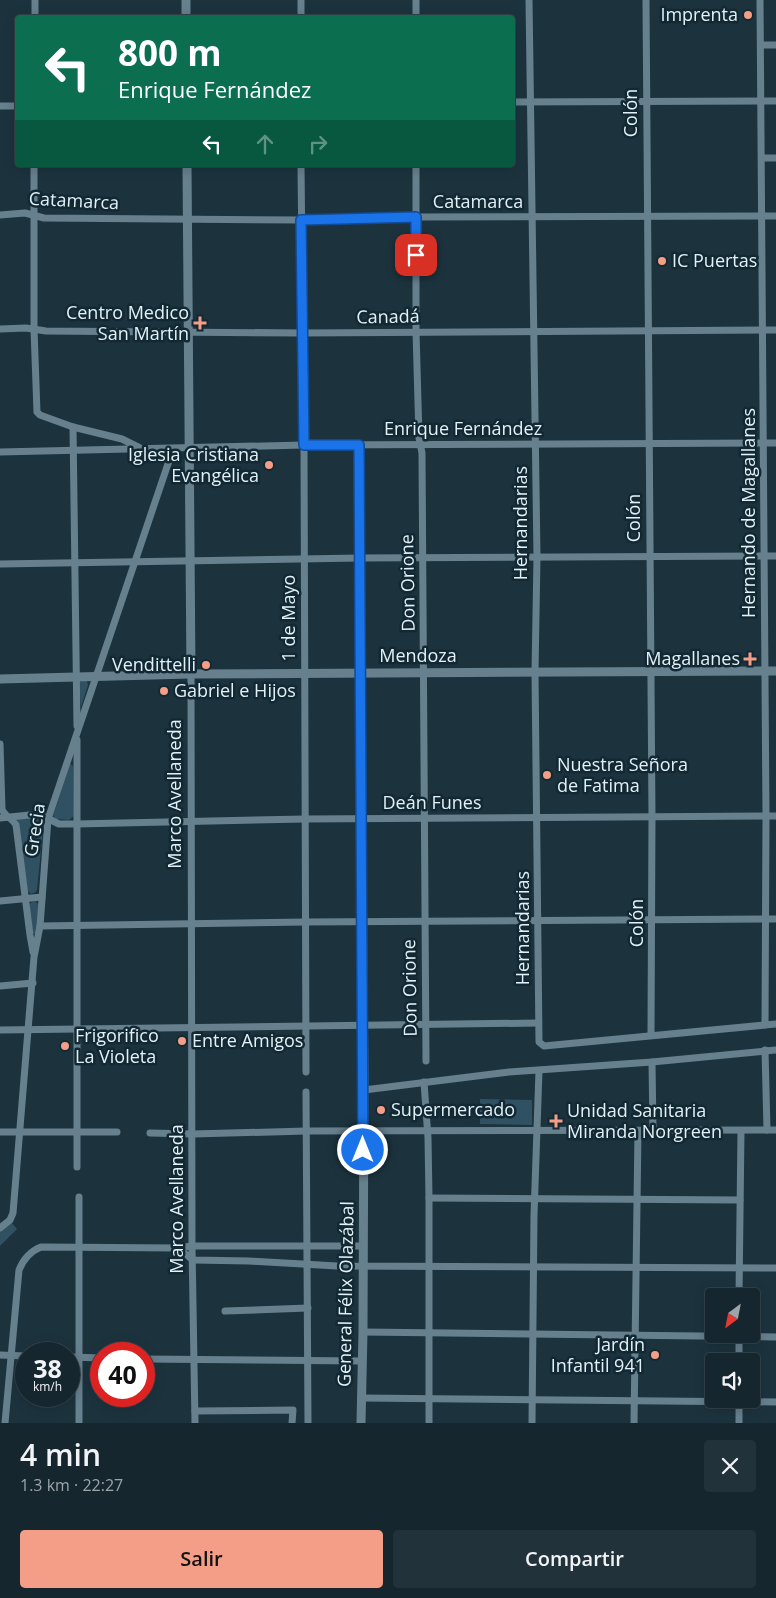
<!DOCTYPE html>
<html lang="es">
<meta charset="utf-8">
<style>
:root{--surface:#15262e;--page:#22323a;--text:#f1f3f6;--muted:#9da5aa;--line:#34434a;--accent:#f49e88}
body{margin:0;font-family:"Open Sans",sans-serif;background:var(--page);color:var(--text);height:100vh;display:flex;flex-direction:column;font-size:19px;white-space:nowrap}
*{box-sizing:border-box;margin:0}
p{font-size:16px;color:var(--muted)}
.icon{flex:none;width:28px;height:28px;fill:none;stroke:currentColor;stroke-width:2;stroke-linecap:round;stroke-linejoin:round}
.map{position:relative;height:1423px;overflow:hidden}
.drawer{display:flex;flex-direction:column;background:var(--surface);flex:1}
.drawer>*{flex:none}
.guide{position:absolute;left:15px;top:15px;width:500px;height:152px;border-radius:5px;box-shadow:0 2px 12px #0003,0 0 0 1px var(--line);background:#0b6e4f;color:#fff;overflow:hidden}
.needle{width:32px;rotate:212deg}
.fabs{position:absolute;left:705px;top:1288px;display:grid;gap:10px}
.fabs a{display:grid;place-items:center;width:55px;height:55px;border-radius:5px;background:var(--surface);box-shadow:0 2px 12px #0003,0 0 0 1px var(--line);font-size:25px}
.speed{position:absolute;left:15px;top:1342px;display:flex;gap:10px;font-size:25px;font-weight:700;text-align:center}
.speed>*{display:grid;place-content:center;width:65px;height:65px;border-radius:50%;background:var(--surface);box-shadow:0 2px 12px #0003,0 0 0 1px var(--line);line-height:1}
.speed small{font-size:12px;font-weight:400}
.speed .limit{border:8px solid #d22;background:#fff;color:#111}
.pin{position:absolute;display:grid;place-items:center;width:42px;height:42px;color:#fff;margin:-21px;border-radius:10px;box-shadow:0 2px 8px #0006}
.me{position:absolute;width:55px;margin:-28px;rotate:0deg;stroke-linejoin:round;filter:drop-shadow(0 0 4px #0008)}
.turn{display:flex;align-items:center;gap:18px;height:105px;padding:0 20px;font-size:22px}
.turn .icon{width:65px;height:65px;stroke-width:2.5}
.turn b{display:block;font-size:35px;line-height:42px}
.lanes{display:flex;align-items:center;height:48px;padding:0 20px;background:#0003;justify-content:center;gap:25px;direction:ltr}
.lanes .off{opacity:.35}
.round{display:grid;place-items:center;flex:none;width:52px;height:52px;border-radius:5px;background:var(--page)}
.summary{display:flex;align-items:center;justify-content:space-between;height:85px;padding:0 20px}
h1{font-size:30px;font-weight:600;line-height:38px}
.button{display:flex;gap:10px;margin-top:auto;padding:10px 20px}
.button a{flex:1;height:58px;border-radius:5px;background:var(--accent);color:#111;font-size:20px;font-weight:600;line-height:58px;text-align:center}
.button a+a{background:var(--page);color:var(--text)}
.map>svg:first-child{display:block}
.green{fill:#2f5162}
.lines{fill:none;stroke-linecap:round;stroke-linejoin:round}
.minor{stroke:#67808e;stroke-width:7}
.tertiary{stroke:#67808e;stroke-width:9}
.route-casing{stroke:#114b97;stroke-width:12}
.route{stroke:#1a73e8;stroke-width:9}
.poi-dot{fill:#f49e88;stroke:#122934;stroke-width:2}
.labels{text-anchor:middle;stroke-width:5;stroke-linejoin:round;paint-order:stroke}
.poi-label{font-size:18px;fill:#e2f0f7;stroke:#122934;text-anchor:start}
.street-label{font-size:18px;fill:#e2f0f7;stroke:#122934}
</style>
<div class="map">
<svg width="776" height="1423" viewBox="0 0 776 1423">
<rect width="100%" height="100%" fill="#1c333e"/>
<g class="green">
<path d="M82,681H87L88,685L81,707L79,682Z"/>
<path d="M70,764L73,766L74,816L69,820L56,819L53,816Z"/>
<path d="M39,817L44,821L37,889L36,892L31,894L27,890L17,821L18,819Z"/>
<path d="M35,901L38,904L37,933L33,934L28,904Z"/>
<path d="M480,1099L532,1100V1125L480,1124Z"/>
<path d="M11,1222L17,1229L0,1246V1232Z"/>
</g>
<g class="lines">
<g class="minor">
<path d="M416,0V18"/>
<path d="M529,0L537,557L535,672L539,1042L544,1046L776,1024"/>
<path d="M646,0L652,817L651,1035"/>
<path d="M760,0L766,816L765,1025"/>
<path d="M35,18V0"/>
<path d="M301,18V0"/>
<path d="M761,45H776"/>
<path d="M512,102L776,101"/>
<path d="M0,106H18"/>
<path d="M762,158H776"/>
<path d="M34,165V329L37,412L40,415L73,427L122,439L140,448"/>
<path d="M301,165L304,445L306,1072"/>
<path d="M416,165V331L419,438L422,453L426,1061"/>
<path d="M0,215L25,213L44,218L301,220L416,217L776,216"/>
<path d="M0,329L26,328L46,331L302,333L776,330"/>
<path d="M73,427L77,726"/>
<path d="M359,445L360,672"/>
<path d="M0,452L304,445L776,443"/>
<path d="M0,564L360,558L776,556"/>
<path d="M191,674L192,1246L195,1423"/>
<path d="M77,740V1167"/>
<path d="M0,744L2,809C4,816 12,818 16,825L30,935L33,952"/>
<path d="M0,818L39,814L59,824H76L305,819L776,816"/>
<path d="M0,901L42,897"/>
<path d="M40,926L306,922L776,919"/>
<path d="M0,986L33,983"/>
<path d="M0,1030L538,1023"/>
<path d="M765,1050L767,1130"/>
<path d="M652,1062L653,1131"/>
<path d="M424,1082L428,1138L429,1198V1423"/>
<path d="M364,1090L509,1072L652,1062L776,1050"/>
<path d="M306,1092L308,1423"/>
<path d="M0,1132H117"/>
<path d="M150,1133L193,1134L306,1131L776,1130"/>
<path d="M79,1197V1423"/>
<path d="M429,1198L740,1200"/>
<path d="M0,1228L10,1220L13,1213L34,957L40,926L48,819L173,449"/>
<path d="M178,1248L193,1260L249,1261L337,1266L776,1268"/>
<path d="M739,1296L741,1131"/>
<path d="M225,1311L308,1308"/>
<path d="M363,1332L776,1337"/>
<path d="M0,1355L26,1356"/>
<path d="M69,1357L101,1358"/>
<path d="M144,1359L362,1361"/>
<path d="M739,1361V1334"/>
<path d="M361,1398L776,1402"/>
<path d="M195,1411L293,1410L292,1423"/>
<path d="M5,1423L19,1270C23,1260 31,1251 41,1247L178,1248L192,1246H363"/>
<path d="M532,1423L534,1215L539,1071"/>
<path d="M634,1423L638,1131"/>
<path d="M739,1423V1399"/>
</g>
<g class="tertiary">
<path d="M186,0V18"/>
<path d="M187,165L191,674"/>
<path d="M360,672L364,1076L363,1332L361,1423"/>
<path d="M0,679L191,674L776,671"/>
</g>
</g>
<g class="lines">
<g class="route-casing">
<path id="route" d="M363,1150L359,445H304L301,220L416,217V255"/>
</g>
<use href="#route" class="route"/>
</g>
<g class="poi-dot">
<circle cx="748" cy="15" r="5"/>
<circle cx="662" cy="261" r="5"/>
<path d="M197.5 315.5h5v5h5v5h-5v5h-5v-5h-5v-5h5z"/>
<circle cx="269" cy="465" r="5"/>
<path d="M747.5 651.5h5v5h5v5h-5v5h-5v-5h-5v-5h5z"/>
<circle cx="206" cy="665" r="5"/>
<circle cx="164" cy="691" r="5"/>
<circle cx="547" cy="775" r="5"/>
<circle cx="182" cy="1041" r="5"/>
<circle cx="65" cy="1046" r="5"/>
<circle cx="381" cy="1110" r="5"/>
<path d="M553.5 1113.5h5v5h5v5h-5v5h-5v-5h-5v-5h5z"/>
<circle cx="655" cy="1355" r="5"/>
</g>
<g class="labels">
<g class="poi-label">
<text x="738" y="21" text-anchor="end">Imprenta</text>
<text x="672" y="267">IC Puertas</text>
<text x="189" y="319" text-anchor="end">Centro Medico<tspan x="189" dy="21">San Martín</tspan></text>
<text x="259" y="461" text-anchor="end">Iglesia Cristiana<tspan x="259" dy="21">Evangélica</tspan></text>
<text x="740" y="665" text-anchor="end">Magallanes</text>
<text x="196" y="671" text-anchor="end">Vendittelli</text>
<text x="174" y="697">Gabriel e Hijos</text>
<text x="557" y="771">Nuestra Señora<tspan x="557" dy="21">de Fatima</tspan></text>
<text x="75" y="1042">Frigorifico<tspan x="75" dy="21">La Violeta</tspan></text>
<text x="192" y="1047">Entre Amigos</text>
<text x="391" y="1116">Supermercado</text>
<text x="567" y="1117">Unidad Sanitaria<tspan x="567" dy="21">Miranda Norgreen</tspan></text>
<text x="645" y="1351" text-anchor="end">Jardín<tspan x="645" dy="21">Infantil 941</tspan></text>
</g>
<g class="street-label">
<text transform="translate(631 113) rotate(-90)" y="6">Colón</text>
<text transform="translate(74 201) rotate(3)" y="6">Catamarca</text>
<text x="478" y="208">Catamarca</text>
<text transform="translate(388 317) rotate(-1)" y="6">Canadá</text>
<text x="463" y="435">Enrique Fernández</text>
<text transform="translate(749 513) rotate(-90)" y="6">Hernando de Magallanes</text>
<text transform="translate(634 518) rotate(-90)" y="6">Colón</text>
<text transform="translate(521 523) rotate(-90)" y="6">Hernandarias</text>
<text transform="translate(408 583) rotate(-91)" y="6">Don Orione</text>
<text transform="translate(289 618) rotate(-90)" y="6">1 de Mayo</text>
<text x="418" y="662">Mendoza</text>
<text transform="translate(175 794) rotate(-90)" y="6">Marco Avellaneda</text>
<text x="432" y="809">Deán Funes</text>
<text transform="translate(35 830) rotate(-81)" y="6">Grecia</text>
<text transform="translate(637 923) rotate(-90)" y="6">Colón</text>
<text transform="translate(523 928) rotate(-90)" y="6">Hernandarias</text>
<text transform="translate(410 988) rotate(-91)" y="6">Don Orione</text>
<text transform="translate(177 1199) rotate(-90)" y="6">Marco Avellaneda</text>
<text transform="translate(346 1294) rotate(-89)" y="6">General Félix Olazábal</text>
</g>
</g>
</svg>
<div class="fabs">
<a><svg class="needle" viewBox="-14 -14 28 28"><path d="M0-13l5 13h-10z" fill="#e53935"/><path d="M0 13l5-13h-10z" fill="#9da5aa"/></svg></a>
<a><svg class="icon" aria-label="sound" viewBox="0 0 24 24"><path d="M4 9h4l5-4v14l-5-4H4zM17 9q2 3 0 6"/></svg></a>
</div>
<div class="speed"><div>38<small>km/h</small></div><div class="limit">40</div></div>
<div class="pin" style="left:416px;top:255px;background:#d93025"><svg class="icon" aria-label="arrive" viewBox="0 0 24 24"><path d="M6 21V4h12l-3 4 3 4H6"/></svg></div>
<svg class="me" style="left:363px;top:1150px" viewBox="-20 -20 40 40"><circle r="17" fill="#1a73e8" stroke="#fff" stroke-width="3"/><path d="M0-11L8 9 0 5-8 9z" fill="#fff"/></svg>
<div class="guide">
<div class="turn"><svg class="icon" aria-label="left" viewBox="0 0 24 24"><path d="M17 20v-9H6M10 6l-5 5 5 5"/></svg><div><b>800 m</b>Enrique Fernández</div></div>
<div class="lanes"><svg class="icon" aria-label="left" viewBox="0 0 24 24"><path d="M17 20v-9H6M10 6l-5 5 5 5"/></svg><svg class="icon off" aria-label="ahead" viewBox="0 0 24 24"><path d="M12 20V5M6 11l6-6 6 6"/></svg><svg class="icon off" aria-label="right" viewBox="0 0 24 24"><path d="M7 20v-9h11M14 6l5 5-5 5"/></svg></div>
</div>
</div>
<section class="drawer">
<div class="summary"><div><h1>4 min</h1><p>1.3 km · 22:27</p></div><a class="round"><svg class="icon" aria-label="close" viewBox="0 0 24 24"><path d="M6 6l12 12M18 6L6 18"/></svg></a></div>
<div class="button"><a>Salir</a><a>Compartir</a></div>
</section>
